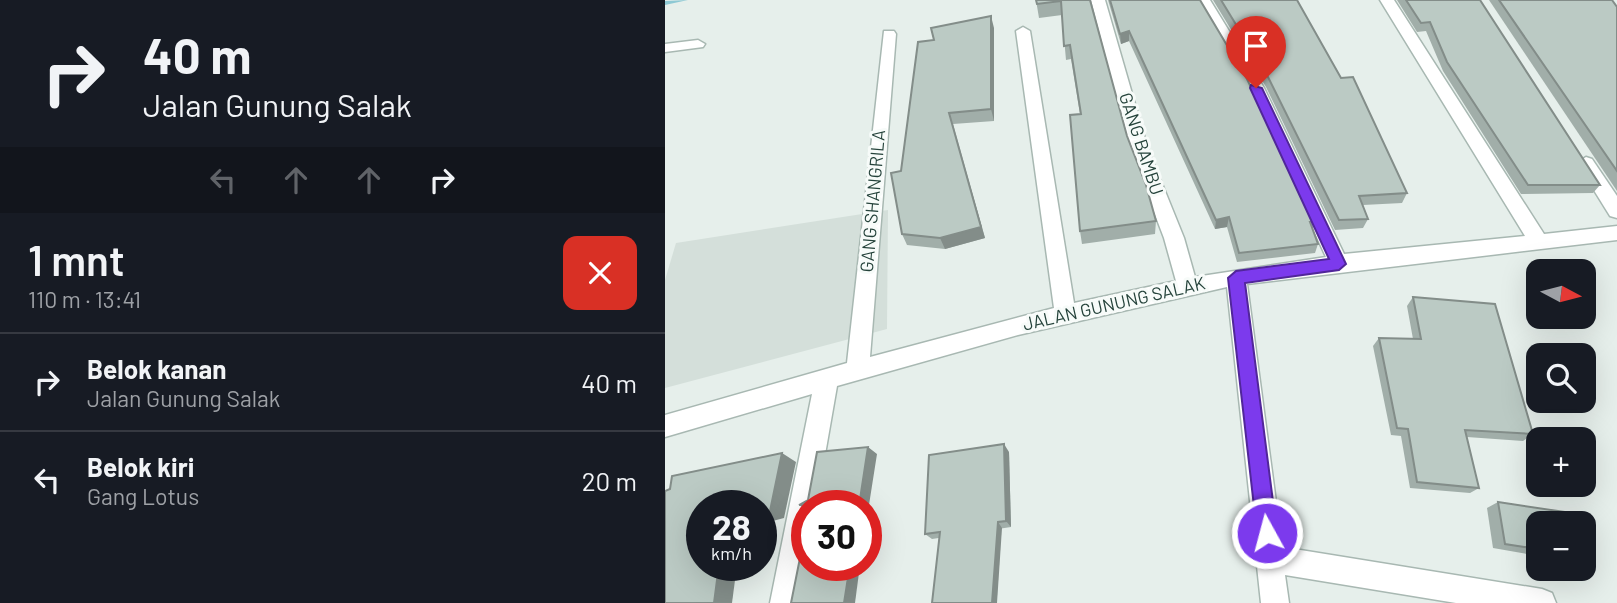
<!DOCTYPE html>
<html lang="id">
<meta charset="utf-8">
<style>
:root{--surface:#171b24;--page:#242831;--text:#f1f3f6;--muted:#9ea1a6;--line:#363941}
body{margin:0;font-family:Barlow,sans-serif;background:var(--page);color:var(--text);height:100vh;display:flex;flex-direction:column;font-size:26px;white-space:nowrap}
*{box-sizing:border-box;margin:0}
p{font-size:23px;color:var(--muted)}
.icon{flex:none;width:38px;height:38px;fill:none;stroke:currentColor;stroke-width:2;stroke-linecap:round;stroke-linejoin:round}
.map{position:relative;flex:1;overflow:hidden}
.panel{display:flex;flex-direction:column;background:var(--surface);width:665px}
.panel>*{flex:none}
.banner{background:#171b24;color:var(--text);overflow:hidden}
.needle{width:46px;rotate:97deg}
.fabs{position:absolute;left:861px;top:259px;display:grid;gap:14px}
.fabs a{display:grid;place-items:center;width:70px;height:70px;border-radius:14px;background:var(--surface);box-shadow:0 7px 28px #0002;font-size:35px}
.speed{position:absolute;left:21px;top:490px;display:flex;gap:14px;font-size:35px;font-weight:700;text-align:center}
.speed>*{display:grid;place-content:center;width:91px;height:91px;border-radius:50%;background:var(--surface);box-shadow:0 7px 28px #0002;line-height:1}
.speed small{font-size:18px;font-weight:400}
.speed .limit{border:10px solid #d22;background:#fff;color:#111}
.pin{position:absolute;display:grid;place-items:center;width:60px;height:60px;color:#fff;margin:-72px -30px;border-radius:50% 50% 50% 0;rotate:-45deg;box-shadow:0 0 7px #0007}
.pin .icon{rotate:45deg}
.me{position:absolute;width:77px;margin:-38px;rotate:353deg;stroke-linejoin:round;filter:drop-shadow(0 0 5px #0008)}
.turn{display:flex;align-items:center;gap:24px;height:147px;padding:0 28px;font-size:32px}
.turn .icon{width:91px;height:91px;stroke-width:2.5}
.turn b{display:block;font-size:49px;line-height:60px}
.lanes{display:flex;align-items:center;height:66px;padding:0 28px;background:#0003;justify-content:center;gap:35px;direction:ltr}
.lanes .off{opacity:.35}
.round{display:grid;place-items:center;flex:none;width:74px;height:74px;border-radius:14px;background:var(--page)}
.headline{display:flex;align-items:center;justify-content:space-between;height:119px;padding:0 28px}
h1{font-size:42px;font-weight:600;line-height:52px}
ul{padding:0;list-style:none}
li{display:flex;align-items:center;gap:21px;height:98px;padding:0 28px;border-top:2px solid var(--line)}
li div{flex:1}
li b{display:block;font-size:26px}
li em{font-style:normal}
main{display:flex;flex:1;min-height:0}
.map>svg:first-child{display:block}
.built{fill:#d4dfda}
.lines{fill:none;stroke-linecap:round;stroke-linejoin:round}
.stream{fill:#8ec9d4;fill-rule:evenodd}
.minor-casing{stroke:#a8b8b2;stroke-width:3}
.minor{fill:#fff;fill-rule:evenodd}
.wall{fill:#a1aea9}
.shaded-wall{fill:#838d89}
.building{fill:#bbcac4;stroke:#838d89;stroke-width:2}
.route{fill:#7c3aed;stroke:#51269a;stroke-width:2}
.labels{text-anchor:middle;stroke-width:6;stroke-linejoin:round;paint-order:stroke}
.street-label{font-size:18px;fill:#24423a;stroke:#f7fbf9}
</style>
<main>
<section class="panel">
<div class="banner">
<div class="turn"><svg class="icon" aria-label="right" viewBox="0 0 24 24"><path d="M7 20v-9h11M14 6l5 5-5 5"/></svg><div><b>40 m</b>Jalan Gunung Salak</div></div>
<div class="lanes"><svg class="icon off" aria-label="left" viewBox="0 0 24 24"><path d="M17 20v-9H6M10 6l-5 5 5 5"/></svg><svg class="icon off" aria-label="ahead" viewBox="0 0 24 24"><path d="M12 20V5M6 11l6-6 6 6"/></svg><svg class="icon off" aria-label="ahead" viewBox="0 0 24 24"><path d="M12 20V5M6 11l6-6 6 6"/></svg><svg class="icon" aria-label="right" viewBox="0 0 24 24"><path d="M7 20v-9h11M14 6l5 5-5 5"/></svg></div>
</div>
<div class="headline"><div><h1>1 mnt</h1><p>110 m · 13:41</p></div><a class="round" style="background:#d93025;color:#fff"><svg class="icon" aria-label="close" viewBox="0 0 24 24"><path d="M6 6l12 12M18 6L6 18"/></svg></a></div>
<ul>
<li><svg class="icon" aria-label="right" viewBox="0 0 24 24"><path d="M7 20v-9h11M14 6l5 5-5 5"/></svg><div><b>Belok kanan</b><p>Jalan Gunung Salak</p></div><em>40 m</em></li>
<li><svg class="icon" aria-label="left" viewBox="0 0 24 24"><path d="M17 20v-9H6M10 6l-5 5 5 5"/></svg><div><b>Belok kiri</b><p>Gang Lotus</p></div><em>20 m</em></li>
</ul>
</section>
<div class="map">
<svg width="952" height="603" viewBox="0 0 952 603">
<rect width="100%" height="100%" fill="#e6efeb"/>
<path class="built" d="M223,210L222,329L0,388V280L11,243Z"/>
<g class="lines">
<path class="stream" d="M23,0L0,5V1Z"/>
<g class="minor-casing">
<g id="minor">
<path d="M426,0H440L483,149L519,238L530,277L661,257L583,88L531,0H545L599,88L679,254L860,236L715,0H729L879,234L952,226V240L582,284L617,547L877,589L887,593L891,603H791L620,575L624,603H596L562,287L353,335L172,386L151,506H142V555L133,603H105L147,394L0,437V415L182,363L219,31H229L231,34L205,357L389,308L351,31L358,27L365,31L409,303L511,281L499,238L465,149Z"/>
<path d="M33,40L40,44L38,47L0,52V44Z"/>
<path d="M921,157L927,159L952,196V218L945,216L912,163Z"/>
</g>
</g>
<use href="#minor" class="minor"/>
</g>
<g class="wall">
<path d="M371,0H425L462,136L491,221L490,234L417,244L415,231V114L406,59L401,60L397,15L374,18Z"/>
<path d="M443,0H535L650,222L648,229L653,244L650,253L572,262L562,227L550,229L464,41L456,44Z"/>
<path d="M548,0H632L742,193L737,203L698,205L703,219L698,228L670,230L601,87Z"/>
<path d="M732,0H815L935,185L928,193L856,194L778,71L761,31L752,32Z"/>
<path d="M824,0H947L952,7V191Z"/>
<path d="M329,28V121L288,124L320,238L280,249L242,245L237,234L236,171L269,40Z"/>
<path d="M748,297L868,434L858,441L802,437L814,488L805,493L745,488L736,436L726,435L708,346L714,338L748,339L742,306Z"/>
<path d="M344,452L346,527L267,539L260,534Z"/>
<path d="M833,502L873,523V556L828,548L822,508Z"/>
</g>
<g class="shaded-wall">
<path d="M326,16L329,28V121L326,109Z"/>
<path d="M464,31V41L456,44L455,34Z"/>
<path d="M284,113L320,238L280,249L275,238Z"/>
<path d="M564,217L562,227L550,229L551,220Z"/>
<path d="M339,444L344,452L346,527L341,521Z"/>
<path d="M203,447L212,454L201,524V506H194Z"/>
<path d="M117,453L131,462L119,518L96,524V513Z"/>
<path d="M146,502L152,506H142V510L134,505Z"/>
<path d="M333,522L337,528L332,603H327Z"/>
<path d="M54,565H72L67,603H49Z"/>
<path d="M185,565H195L190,603H179Z"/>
</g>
<g class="building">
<path d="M371,0H425L462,136L481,185L491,221L415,231L405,115L416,114L405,45L399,46L396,1L372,4Z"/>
<path d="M445,0H535L582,79L650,222H645L653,244L574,253L564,217L551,220L464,31L455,34Z"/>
<path d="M556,0H632L676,78L688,77L742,193L694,196L703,219L674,220L603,77Z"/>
<path d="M741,0H815L935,185H863L782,62L765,22L756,23Z"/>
<path d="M834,0H947L952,7V171Z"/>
<path d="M326,16V109L284,113L316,227L275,238L237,234L226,173L236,171L253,42L269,40L266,28Z"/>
<path d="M748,297L830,304L868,434L800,430L814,488L752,482L743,429L732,428L714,338L756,339Z"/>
<path d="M339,444L341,521L333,522L327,603H267L275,532L260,534L264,455Z"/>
<path d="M203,447L194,506H145L146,502L134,505L143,500L152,452Z"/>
<path d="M117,453L105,511L96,513V506H37V565H54L49,603H0V491L5,489L7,476Z"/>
<path d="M833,502L906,513L908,523H873V549L840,544Z"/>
<path d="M142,523V565H185L179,603H126Z"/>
</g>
<path class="route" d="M586,85L597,88L681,264L674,270L580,283L612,533L609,540L602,543L595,540L592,533L563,278L571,271L664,259L585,88Z"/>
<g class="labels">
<g class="street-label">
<text transform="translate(476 144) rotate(72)" y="6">GANG BAMBU</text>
<text transform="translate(208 201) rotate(-85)" y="6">GANG SHANGRILA</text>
<text transform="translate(449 304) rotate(-13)" y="6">JALAN GUNUNG SALAK</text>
</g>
</g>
</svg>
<div class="fabs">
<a><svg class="needle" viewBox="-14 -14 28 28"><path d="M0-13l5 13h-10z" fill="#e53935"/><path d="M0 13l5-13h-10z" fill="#9ea1a6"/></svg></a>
<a><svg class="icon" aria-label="search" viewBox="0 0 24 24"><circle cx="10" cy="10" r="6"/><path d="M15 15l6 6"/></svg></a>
<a>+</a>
<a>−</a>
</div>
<div class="speed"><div>28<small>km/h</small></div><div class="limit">30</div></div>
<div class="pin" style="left:591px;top:88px;background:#d93025"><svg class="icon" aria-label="arrive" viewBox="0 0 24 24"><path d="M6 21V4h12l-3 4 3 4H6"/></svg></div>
<svg class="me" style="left:602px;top:533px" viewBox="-20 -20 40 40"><circle r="17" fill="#7c3aed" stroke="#fff" stroke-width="3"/><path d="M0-11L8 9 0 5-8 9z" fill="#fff"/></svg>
</div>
</main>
